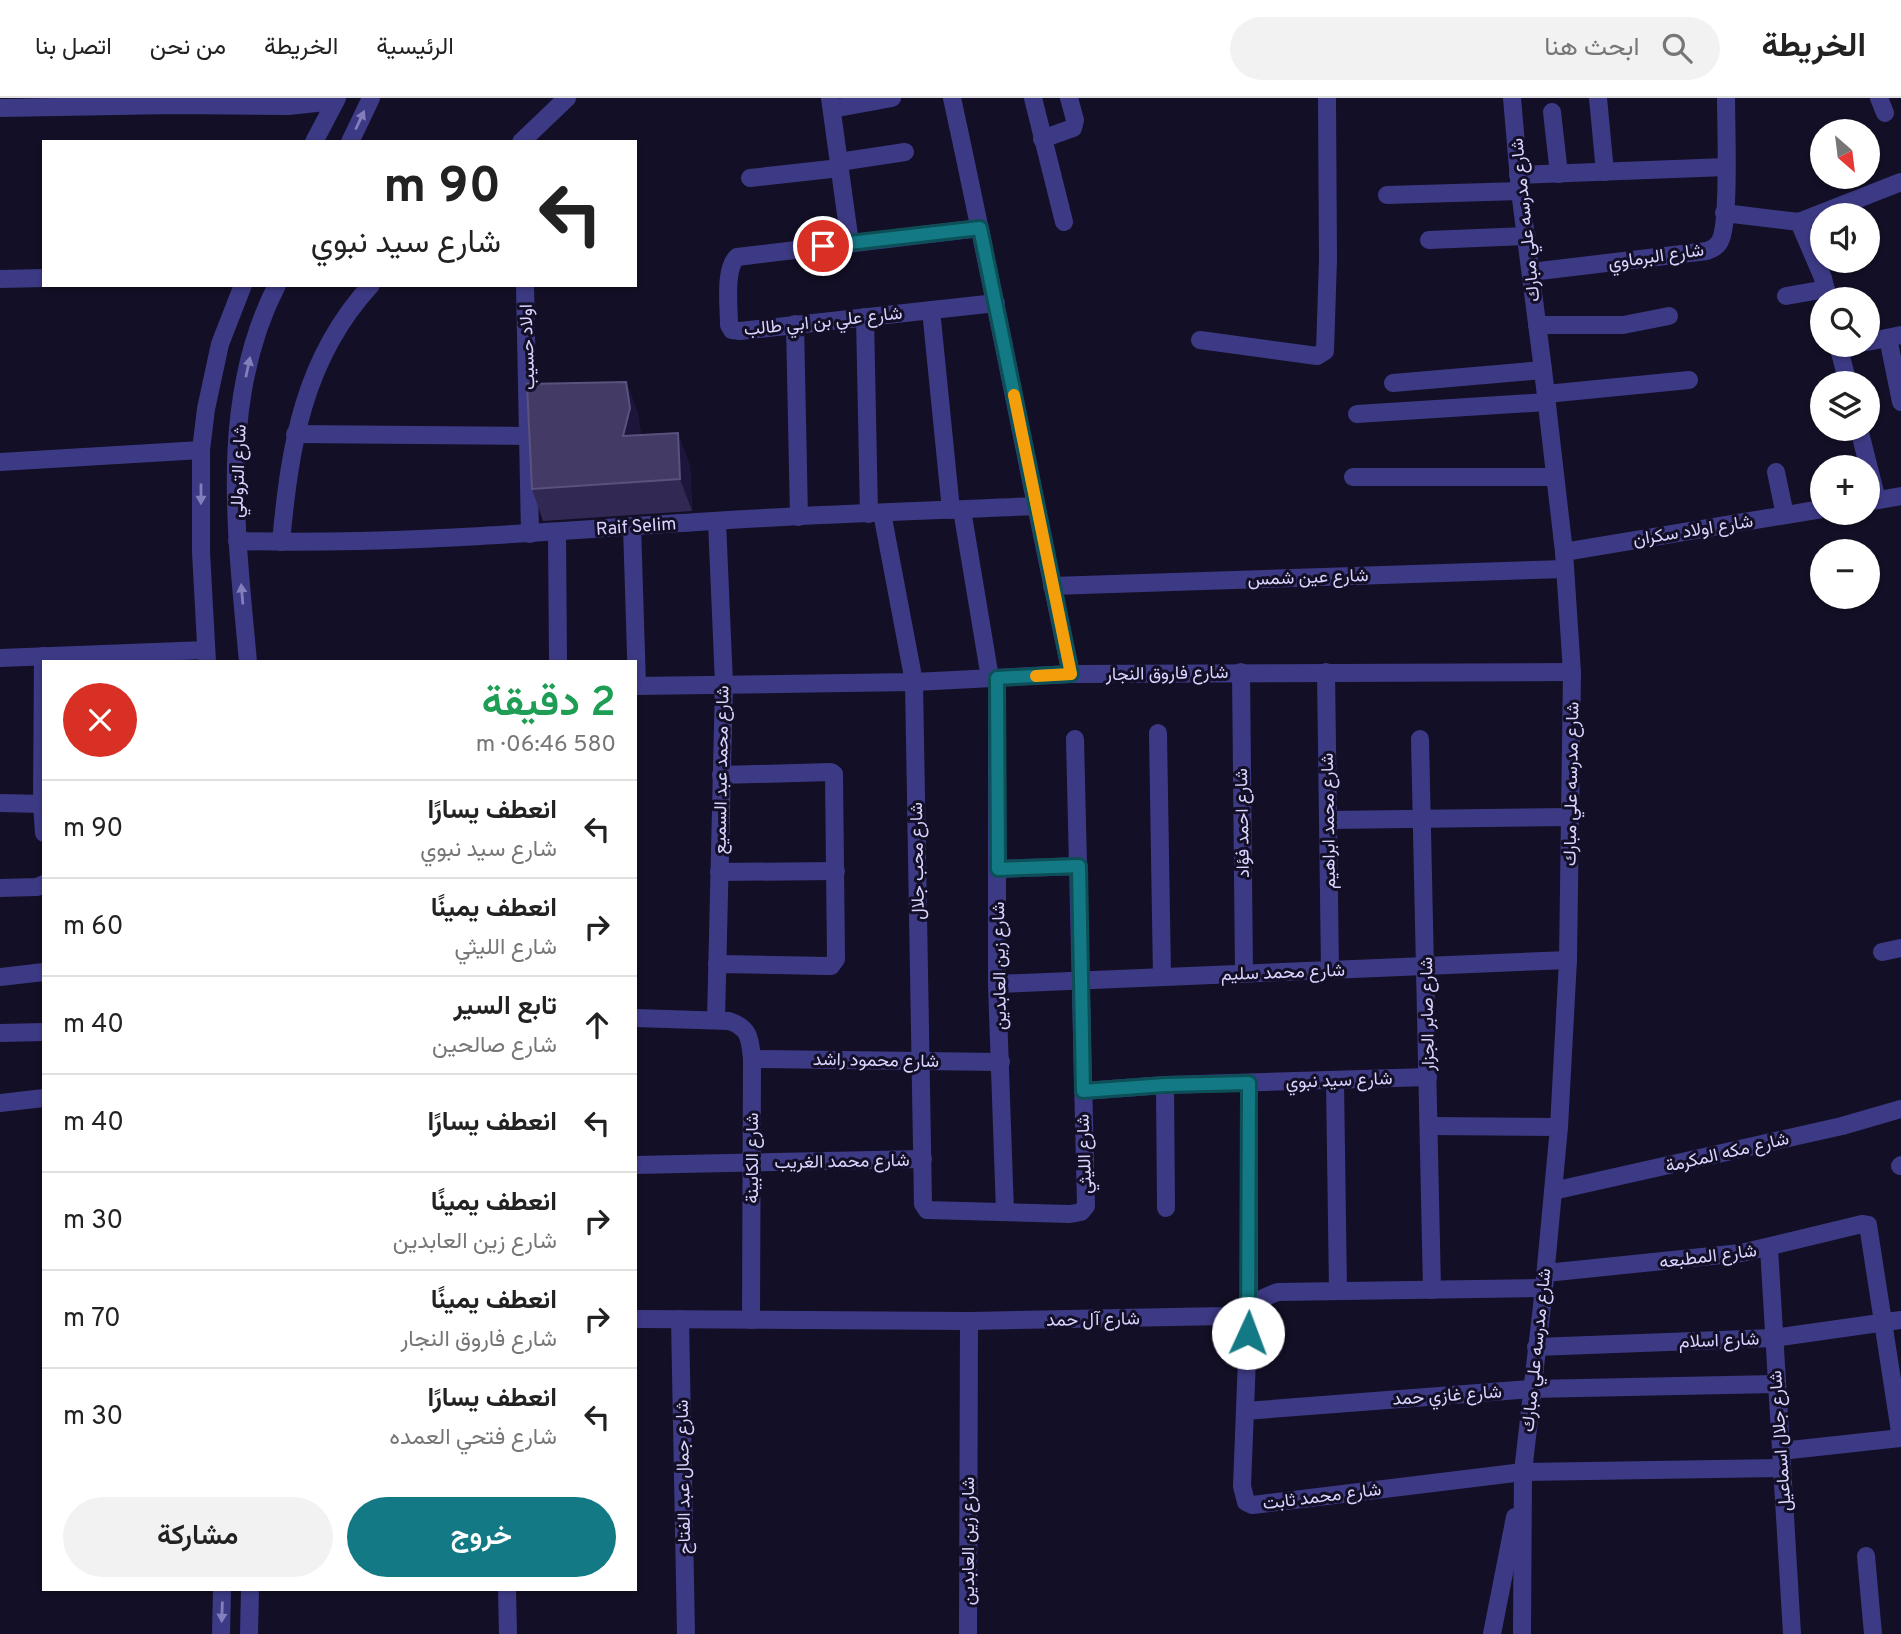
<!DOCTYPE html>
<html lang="ar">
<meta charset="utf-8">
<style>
:root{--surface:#fff;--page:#f2f2f2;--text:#222;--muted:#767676;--line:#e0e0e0;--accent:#137a85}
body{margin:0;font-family:Overpass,Vazirmatn,sans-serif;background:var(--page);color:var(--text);direction:rtl;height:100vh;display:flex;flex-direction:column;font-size:26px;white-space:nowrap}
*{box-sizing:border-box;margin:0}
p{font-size:23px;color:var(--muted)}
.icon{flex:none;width:38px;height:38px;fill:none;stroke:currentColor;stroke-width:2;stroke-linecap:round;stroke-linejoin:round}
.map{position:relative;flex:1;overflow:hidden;direction:ltr}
.drawer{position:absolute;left:42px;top:562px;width:595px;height:931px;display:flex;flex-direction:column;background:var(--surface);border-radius:0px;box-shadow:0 2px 5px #0004;direction:rtl}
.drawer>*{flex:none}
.top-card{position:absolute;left:42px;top:42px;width:595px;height:147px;border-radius:0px;box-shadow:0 2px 5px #0004;direction:rtl;background:#fff;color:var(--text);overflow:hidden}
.needle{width:46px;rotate:152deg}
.tools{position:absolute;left:1810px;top:21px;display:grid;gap:14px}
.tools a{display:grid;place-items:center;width:70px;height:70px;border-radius:50%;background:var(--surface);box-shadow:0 2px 5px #0004;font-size:35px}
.pin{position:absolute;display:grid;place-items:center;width:60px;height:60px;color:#fff;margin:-30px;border:4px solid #fff;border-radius:50%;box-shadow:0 2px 7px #0007}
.me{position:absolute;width:77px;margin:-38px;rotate:2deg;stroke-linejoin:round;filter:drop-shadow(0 0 5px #0008)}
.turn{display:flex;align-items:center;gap:24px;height:147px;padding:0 21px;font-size:32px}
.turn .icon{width:91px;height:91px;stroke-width:2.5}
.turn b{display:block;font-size:49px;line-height:60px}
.round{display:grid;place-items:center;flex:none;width:74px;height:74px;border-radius:37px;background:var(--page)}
.head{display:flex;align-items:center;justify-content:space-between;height:119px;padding:0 21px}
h1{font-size:42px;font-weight:600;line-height:52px;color:#1e9e55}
.cta{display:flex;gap:14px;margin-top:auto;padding:14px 21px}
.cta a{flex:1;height:80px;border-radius:42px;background:var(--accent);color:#fff;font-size:28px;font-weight:600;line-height:80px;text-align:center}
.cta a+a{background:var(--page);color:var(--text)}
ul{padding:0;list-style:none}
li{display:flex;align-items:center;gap:21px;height:98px;padding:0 21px;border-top:2px solid var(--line)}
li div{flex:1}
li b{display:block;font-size:26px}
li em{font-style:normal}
header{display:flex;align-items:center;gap:42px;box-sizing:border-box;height:98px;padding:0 35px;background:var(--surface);border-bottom:2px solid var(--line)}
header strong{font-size:33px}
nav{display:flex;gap:38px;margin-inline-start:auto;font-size:24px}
.search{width:490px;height:63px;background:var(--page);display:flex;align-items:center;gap:18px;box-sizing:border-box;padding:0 24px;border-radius:38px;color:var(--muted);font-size:26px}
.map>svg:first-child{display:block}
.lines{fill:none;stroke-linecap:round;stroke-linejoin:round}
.minor{stroke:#3d3a85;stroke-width:18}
.wall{fill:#312854}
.shaded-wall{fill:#1d163a}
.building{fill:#433a66;stroke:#5a527e;stroke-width:2}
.oneway{fill:#837fbc}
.route-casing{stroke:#0c4f56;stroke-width:18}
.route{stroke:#137a85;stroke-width:12}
.slow{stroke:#f59e0b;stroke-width:12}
.labels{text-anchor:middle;stroke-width:6;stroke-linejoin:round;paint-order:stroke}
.street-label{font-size:18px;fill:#d9d4ff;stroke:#130f26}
</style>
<header>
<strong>الخريطة</strong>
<div class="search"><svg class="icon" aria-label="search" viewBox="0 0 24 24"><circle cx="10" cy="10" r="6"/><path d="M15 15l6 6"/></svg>ابحث هنا</div>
<nav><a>الرئيسية</a><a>الخريطة</a><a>من نحن</a><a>اتصل بنا</a></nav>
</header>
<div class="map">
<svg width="1901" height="1536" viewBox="0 0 1901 1536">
<rect width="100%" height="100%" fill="#130f26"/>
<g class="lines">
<g class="minor">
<path d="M830,0L850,145"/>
<path d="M952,0C994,192 1030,384 1071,576"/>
<path d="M1033,0L1064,124"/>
<path d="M1512,0L1520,93L1543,272L1564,454L1572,574L1568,862L1559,1029L1544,1190L1523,1374L1522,1536"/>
<path d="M1598,0L1605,74"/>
<path d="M1879,0L1885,15"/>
<path d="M0,10L174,7L288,8L335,3"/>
<path d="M832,11L892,0"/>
<path d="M1552,14L1559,76"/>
<path d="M1042,41L1073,30L1075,22L1069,0"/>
<path d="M314,44L337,0"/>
<path d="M350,44L371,0"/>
<path d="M521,44L567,0"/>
<path d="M839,64L905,54"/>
<path d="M1518,77L1726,69"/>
<path d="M750,80L840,70"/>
<path d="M1387,97L1520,93"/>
<path d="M1724,115L1799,124L1901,84"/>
<path d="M1799,124L1823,180L1828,201"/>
<path d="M980,130L737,159C724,171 729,209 729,227L732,232L740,233L996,205"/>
<path d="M1429,142L1527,138"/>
<path d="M1531,174L1707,153C1712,151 1717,149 1720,143C1730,126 1726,25 1726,0"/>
<path d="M0,181L44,180"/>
<path d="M525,187L530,436"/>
<path d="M1786,198L1826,191"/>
<path d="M931,212L951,412"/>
<path d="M865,219L869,416"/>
<path d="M795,226L799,419"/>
<path d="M1537,227H1623L1669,218"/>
<path d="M1888,240L1901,304"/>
<path d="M1200,242L1317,258L1325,253L1328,161L1327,0"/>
<path d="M1867,244L1901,237"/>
<path d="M1838,247L1848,285"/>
<path d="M1393,285L1543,272"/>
<path d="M1546,296L1689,282"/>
<path d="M1357,316L1547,304"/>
<path d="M1859,331L1877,402"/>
<path d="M295,336L530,338"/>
<path d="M0,364L201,352"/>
<path d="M1776,374L1785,417"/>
<path d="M1353,379H1554"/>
<path d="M1867,404L1901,398"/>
<path d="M962,412L990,580"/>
<path d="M882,415L914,584L923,1106L927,1112L1070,1116L1081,1114L1086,1108L1075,641"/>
<path d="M632,428L637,588"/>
<path d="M557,435L558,564"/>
<path d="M237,443C396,447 554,433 713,423C820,416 928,413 1035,408"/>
<path d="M281,444C290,348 303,261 371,187"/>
<path d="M1564,454L1822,411"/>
<path d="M1052,488L1565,471"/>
<path d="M43,558L42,706L44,735"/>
<path d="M0,560L206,552"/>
<path d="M207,564L201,454V352L206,311L220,246L243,187"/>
<path d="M248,564C237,439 217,303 277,187"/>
<path d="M1241,574L1244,876"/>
<path d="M1326,574L1330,872"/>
<path d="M997,580V886L1005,1114"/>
<path d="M635,588L914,584L1071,576L1572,574"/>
<path d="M1158,635L1162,879"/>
<path d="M1420,641L1432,1192"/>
<path d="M0,705L44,706"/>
<path d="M1328,722L1570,719"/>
<path d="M998,771L1079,768"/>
<path d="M719,774L836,773"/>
<path d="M0,790L37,789L44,786"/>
<path d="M1882,854L1901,850"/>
<path d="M717,866L827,868H831L836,861L834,676L831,674L721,677"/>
<path d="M0,879L44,874"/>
<path d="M997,886L1568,862"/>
<path d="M635,920L729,923C750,930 750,941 752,961L751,1222"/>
<path d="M716,922L724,586L717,423"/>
<path d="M0,935L44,934"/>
<path d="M752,961L1001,964"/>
<path d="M1335,983L1338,1193"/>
<path d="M1249,985V1209L1242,1388L1246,1404L1252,1407L1261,1406L1523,1374L1782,1370"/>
<path d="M1165,987L1166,1110"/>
<path d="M1083,993L1165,987L1428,979"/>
<path d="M0,1005L44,1000"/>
<path d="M1429,1028L1559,1029"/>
<path d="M635,1067L923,1061"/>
<path d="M1900,1068L1901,1067"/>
<path d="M1553,1093L1842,1028L1901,1011"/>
<path d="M1769,1150L1792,1536"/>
<path d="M1546,1175L1741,1155L1862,1126L1868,1127L1901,1340"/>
<path d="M635,1221L969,1223L1225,1218C1244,1212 1260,1200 1278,1194L1544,1190"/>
<path d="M680,1221L686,1536"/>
<path d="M1536,1249L1773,1240L1901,1222"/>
<path d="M1245,1313L1531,1291L1776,1286"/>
<path d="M1781,1353L1901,1340"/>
<path d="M1866,1458L1873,1536"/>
<path d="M507,1491L508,1536"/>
<path d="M221,1536L222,1491"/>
<path d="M249,1536L250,1491"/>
<path d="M968,1536L969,1223"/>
<path d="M1492,1536L1515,1419"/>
</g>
</g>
<path class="wall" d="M626,284L638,316L641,337L690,367L692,413L543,423L532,391Z"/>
<g class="shaded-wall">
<path d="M626,284L638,316L642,342L623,338Z"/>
<path d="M678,335L690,367L692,413L680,381Z"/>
</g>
<path class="building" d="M626,284L630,310L623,338L678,335L680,381L532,391L527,286Z"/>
<defs><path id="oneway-solid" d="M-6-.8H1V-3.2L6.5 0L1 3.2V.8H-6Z" transform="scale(1.75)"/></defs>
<g class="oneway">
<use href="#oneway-solid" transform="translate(360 22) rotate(-65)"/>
<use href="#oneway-solid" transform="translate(248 269) rotate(-78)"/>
<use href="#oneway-solid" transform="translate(201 396) rotate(90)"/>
<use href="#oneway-solid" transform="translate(242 496) rotate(-95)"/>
<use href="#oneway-solid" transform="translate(222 1514) rotate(92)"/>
</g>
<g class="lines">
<g class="route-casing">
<path id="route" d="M823,148L980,130L1071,576L997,580L998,771L1079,768L1083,993L1165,987L1249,985L1248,1235"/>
</g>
<use href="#route" class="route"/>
<path class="slow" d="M1014,297L1071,576L1036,578"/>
</g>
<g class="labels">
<g class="street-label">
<text transform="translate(1525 122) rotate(-96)" y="6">شارع مدرسه علي مبارك</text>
<text transform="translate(1656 158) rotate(-8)" y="6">شارع البرماوي</text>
<text transform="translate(823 223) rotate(-6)" y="6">شارع علي بن ابي طالب</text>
<text transform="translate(527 249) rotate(-92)" y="6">اولاد حسيب</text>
<text transform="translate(238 373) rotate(-88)" y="6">شارع التروللي</text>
<text transform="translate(636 428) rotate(-4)" y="6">Raif Selim</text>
<text transform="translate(1693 432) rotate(-9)" y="6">شارع اولاد سكران</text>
<text transform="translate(1308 479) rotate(-2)" y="6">شارع عين شمس</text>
<text transform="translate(1167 575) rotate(-1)" y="6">شارع فاروق النجار</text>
<text transform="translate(721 672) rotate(-89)" y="6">شارع محمد عبد السميع</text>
<text transform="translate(1571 686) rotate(-89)" y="6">شارع مدرسه علي مبارك</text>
<text transform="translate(1328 723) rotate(-91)" y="6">شارع محمد ابراهيم</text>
<text transform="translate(1242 725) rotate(-91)" y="6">شارع احمد فؤاد</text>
<text transform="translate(917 763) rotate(-91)" y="6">شارع محب جلال</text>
<text transform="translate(999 868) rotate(-91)" y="6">شارع زين العابدين</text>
<text transform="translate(1283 874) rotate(-2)" y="6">شارع محمد سليم</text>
<text transform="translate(1427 916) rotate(-91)" y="6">شارع صابر الجزار</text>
<text transform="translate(876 962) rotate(1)" y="6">شارع محمود راشد</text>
<text transform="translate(1339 982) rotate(-2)" y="6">شارع سيد نبوي</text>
<text transform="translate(1727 1054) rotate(-13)" y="6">شارع مكه المكرمة</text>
<text transform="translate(1084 1056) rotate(-92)" y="6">شارع الليثي</text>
<text transform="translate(752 1060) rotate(-90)" y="6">شارع الكابينة</text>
<text transform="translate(842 1063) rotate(-1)" y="6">شارع محمد الغريب</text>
<text transform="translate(1708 1158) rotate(-7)" y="6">شارع المطبعه</text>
<text transform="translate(1093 1221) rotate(-1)" y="6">شارع آل حمد</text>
<text transform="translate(1719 1242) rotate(-2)" y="6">شارع اسلام</text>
<text transform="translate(1536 1252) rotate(-84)" y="6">شارع مدرسه علي مبارك</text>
<text transform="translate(1447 1297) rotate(-4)" y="6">شارع غازي حمد</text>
<text transform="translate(1780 1343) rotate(-94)" y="6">شارع جلال اسماعيل</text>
<text transform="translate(683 1379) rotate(-91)" y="6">شارع جمال عبد الفتاح</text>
<text transform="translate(1322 1398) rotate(-7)" y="6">شارع محمد ثابت</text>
<text transform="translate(968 1443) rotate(-90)" y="6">شارع زين العابدين</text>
</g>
</g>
</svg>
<div class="tools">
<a><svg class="needle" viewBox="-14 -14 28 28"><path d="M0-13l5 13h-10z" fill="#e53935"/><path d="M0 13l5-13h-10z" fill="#767676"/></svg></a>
<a><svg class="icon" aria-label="sound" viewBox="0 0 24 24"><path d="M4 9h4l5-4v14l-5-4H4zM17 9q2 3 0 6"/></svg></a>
<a><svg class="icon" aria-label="search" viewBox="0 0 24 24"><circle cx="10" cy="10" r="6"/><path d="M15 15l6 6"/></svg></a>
<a><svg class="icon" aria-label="layers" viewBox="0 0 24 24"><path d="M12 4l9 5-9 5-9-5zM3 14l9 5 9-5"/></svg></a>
<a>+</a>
<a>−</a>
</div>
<div class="pin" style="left:823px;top:148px;background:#d93025"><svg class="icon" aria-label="arrive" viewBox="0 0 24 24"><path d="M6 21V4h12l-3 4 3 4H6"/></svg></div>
<svg class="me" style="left:1248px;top:1235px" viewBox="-20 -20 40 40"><circle r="19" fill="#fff"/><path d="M0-13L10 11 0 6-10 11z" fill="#137a85"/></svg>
<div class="top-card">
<div class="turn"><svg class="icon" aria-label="left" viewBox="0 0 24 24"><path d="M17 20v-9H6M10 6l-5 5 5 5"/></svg><div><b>90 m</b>شارع سيد نبوي</div></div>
</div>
<section class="drawer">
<div class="head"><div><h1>2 دقيقة</h1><p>580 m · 06:46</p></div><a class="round" style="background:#d93025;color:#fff"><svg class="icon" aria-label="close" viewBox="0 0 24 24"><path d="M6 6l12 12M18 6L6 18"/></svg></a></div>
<ul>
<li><svg class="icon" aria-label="left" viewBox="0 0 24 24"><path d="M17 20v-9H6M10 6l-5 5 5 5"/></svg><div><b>انعطف يسارًا</b><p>شارع سيد نبوي</p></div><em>90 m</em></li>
<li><svg class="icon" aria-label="right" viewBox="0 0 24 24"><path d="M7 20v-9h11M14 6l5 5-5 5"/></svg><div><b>انعطف يمينًا</b><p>شارع الليثي</p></div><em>60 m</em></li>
<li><svg class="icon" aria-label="ahead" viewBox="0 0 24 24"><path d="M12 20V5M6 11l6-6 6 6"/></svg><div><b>تابع السير</b><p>شارع صالحين</p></div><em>40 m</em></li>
<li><svg class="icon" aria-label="left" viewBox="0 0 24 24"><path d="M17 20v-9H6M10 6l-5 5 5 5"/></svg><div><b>انعطف يسارًا</b></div><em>40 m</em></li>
<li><svg class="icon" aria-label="right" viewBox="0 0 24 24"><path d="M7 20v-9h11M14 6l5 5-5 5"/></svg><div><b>انعطف يمينًا</b><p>شارع زين العابدين</p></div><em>30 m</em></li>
<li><svg class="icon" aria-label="right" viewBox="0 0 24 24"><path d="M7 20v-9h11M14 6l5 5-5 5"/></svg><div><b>انعطف يمينًا</b><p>شارع فاروق النجار</p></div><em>70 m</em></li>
<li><svg class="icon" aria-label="left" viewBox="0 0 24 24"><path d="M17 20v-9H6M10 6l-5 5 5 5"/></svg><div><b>انعطف يسارًا</b><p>شارع فتحي العمده</p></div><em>30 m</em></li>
</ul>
<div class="cta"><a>خروج</a><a>مشاركة</a></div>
</section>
</div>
